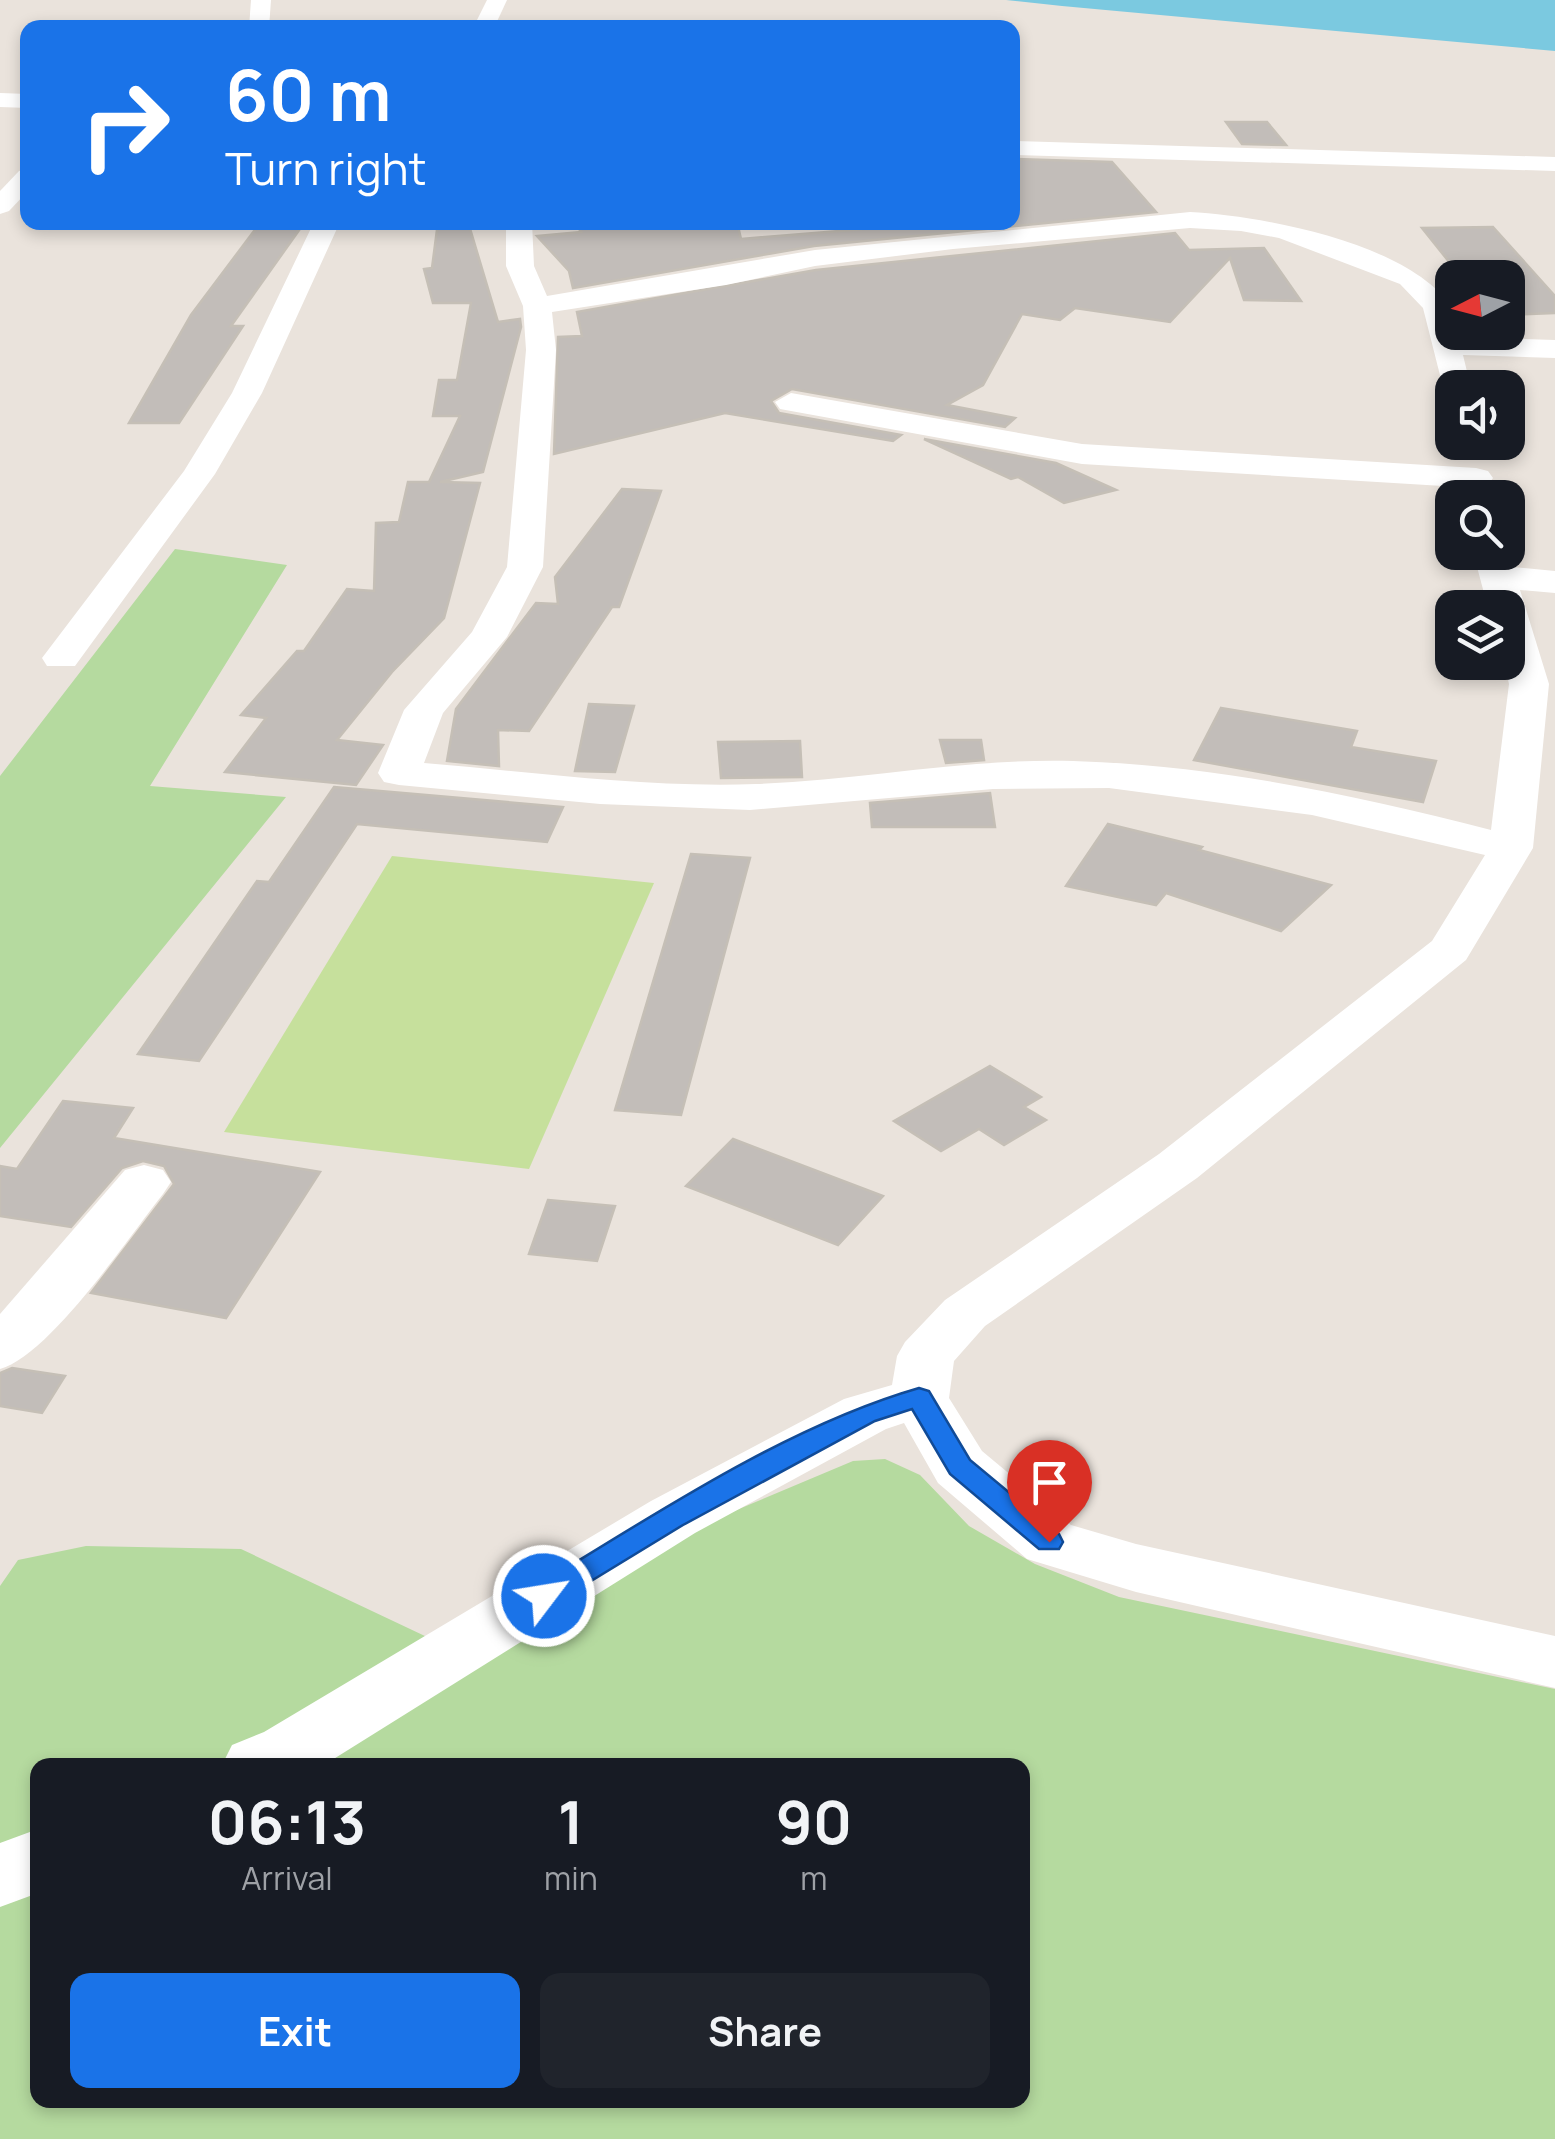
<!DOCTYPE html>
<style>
:root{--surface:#171b24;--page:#20242c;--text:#f1f3f6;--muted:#9ea1a6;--accent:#1a73e8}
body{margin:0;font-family:Manrope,sans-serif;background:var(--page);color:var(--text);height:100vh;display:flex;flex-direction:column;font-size:38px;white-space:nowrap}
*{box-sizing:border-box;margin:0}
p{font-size:32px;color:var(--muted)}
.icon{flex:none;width:55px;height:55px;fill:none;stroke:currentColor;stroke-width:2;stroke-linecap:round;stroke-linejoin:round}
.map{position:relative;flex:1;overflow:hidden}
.drawer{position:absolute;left:30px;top:1758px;width:1000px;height:350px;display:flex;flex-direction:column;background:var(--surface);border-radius:20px;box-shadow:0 5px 15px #0003}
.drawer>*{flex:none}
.hud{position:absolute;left:20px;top:20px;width:1000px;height:210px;border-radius:20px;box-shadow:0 5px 15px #0003;background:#1a73e8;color:#fff;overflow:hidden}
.needle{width:65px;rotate:264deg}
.controls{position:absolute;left:1435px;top:260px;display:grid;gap:20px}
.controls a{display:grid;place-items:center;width:90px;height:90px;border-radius:20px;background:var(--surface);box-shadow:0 5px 15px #0003;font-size:50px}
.pin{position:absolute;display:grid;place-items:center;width:85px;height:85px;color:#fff;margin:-102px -42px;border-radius:50% 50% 50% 0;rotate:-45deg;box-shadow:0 0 10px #0007}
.pin .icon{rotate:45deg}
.me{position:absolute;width:110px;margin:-55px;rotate:59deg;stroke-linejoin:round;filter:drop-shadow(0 0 8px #0008)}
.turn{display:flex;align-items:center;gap:35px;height:210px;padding:0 40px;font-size:45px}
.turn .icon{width:130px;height:130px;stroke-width:2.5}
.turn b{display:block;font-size:70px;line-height:85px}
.eta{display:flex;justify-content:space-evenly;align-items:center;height:170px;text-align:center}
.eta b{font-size:60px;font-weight:700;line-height:70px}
.primary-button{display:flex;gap:20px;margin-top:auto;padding:20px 40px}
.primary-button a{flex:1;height:115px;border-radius:20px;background:var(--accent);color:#fff;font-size:40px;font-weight:700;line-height:115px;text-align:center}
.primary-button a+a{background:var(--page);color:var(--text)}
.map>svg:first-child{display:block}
.green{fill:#b5da9f}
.pitch{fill:#c6e09c}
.water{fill:#7bc9e0}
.building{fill:#c2bdb9;stroke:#c5bfb6;stroke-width:2.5}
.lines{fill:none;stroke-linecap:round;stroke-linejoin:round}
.minor{fill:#fff;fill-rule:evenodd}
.route{fill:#1a73e8;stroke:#114b97;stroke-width:2.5}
</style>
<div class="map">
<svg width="1555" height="2139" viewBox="0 0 1555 2139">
<rect width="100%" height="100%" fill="#eae3dc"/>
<g class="green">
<path d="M175,549L287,565L150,786L286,797L0,1148V776Z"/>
<path d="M885,1459L920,1475L969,1526L1035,1564L1119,1597L1555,1689V2139H0V1900L37,1884L38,2100H1022V1765H308L684,1532L853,1461Z"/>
<path d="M86,1546L241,1549L427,1637L272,1739L209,1765H38L37,1836L0,1852V1586L18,1560Z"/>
</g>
<path class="pitch" d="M392,856L654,883L529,1169L224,1132Z"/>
<path class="water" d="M1006,0H1555V51L1062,6Z"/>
<g class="building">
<path d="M1226,122H1267L1286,145L1242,144Z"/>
<path d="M1012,159L1112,162L1156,212L814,246L573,288L569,271L537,236L581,232L575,222H737L741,239L876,228L867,222H1012Z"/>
<path d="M438,222H468L498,322L520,319L521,327L483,472L440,482L480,483L444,618L392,672L337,740L383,745L356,785L225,772L266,718L241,715L297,651H304L347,589L374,591L376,523L399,522L408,482H429L460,416H433L439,380H457L471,303H433L424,269L432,268Z"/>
<path d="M302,226L231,326H243L179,423H129L191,315L257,227Z"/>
<path d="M1493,227L1555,296V313L1508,315V278H1462L1422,228Z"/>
<path d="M1175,233L1189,250L1264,248L1301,301L1244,300L1230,258L1170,322L1075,308L1060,320L1022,314L983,385L947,405L1015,418L1005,427L792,389L771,401L779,413L901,435L893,441L725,413L554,454L558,337L582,336L577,312L816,270Z"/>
<path d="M924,439L1056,463L1116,490L1064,503L1018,477L1011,479Z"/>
<path d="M622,489L661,491L619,607H612L529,731L498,730L499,766L447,761L456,709L536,603L558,604L555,577Z"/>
<path d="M589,704L634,706L615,772L575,771Z"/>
<path d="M1221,708L1357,731L1351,747L1436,761L1423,802L1194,760Z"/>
<path d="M940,740H981L984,760L946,763Z"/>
<path d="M800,741L802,777L721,778L718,742Z"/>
<path d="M334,787L563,807L547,842L357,824L199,1061L138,1054L257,881L269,882Z"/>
<path d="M990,793L995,827H872L870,803Z"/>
<path d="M1108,824L1202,847L1199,850L1331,885L1281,931L1166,893L1156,905L1066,886Z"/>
<path d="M691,854L750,858L681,1115L615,1110Z"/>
<path d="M990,1066L1041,1097L1024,1107L1046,1120L1004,1145L979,1129L941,1151L894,1121Z"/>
<path d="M63,1101L133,1108L114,1138L320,1172L226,1318L91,1293L174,1184L164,1166L143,1161L122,1168L71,1227L0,1216V1166L17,1169Z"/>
<path d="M733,1139L883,1196L838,1245L686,1186Z"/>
<path d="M548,1200L615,1206L597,1261L529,1254Z"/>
<path d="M12,1368L65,1376L42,1413L0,1406V1373Z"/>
</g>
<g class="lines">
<g class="minor">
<path d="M251,0H271L269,28H249Z"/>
<path d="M487,0H507L494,28H473Z"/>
<path d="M0,93L28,94V108L0,107Z"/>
<path d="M1012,141L1555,157V171L1012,155Z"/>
<path d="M28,169V191L9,211L0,214V191L19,171Z"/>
<path d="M1190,212C1264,216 1407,243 1451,306L1452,332L1459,337L1555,340V358L1463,355L1471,388H1452V396L1445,395L1423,308L1400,284L1279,238L1241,231L1190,228L953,249L815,266L726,285L552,312L556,350L543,567L507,637L443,713L424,763C534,772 645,788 756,784C862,780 968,758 1073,761C1214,765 1355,795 1491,830L1509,684L1504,662H1508V608H1488L1473,552L1508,550L1513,567L1555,571V593L1520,590L1549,684L1533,848L1466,960L1197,1178L985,1326L954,1361L949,1398L982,1451L1071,1525L1136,1544L1555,1636V1688L1136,1592L1027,1559L938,1483L904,1423L886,1429L695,1533L324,1765H222L232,1745L264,1732L651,1501L844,1399L892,1385L897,1356L905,1342L945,1300L1159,1154L1432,941L1485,855L1312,815L1109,788L993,789L750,810L600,804L399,785L384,782L378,773L404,710L472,632L507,567L526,350L523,306L506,266V222H532L534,266L547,296L815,250Z"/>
<path d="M314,222H340L262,393L215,474L75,666H47L42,658L184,471L232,393Z"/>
<path d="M791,393L1082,444L1476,468L1488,471L1493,478L1488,485L1476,488L1082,464L780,409L775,402Z"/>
<path d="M144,1165L163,1170L171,1182L163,1194C128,1238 50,1355 0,1369V1314L125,1170Z"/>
<path d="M38,1829V1893L0,1907V1843Z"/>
</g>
</g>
<path class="route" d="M919,1388L929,1391L970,1460L1059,1534L1063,1542L1059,1549H1039L950,1474L912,1409L875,1421L683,1525L555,1603H534L530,1596L534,1588C652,1516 787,1426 919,1388Z"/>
</svg>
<div class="controls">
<a><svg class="needle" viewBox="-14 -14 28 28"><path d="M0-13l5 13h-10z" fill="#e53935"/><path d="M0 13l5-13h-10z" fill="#9ea1a6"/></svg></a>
<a><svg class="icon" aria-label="sound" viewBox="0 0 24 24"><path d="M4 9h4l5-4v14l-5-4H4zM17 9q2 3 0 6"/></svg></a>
<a><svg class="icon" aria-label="search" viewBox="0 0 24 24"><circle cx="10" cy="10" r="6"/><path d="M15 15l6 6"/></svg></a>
<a><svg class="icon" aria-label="layers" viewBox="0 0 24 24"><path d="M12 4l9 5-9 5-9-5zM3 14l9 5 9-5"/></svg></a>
</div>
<div class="pin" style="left:1049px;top:1542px;background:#d93025"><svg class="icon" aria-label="arrive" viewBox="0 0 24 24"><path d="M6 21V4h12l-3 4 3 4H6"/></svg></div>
<svg class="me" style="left:544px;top:1596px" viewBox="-20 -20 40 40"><circle r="17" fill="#1a73e8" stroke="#fff" stroke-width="3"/><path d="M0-11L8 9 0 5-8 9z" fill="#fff"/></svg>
<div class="hud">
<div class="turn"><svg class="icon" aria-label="right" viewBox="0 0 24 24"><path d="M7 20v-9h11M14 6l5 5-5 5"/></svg><div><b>60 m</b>Turn right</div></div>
</div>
<section class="drawer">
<div class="eta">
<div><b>06:13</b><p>Arrival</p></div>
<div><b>1</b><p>min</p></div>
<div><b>90</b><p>m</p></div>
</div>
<div class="primary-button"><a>Exit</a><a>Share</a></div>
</section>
</div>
